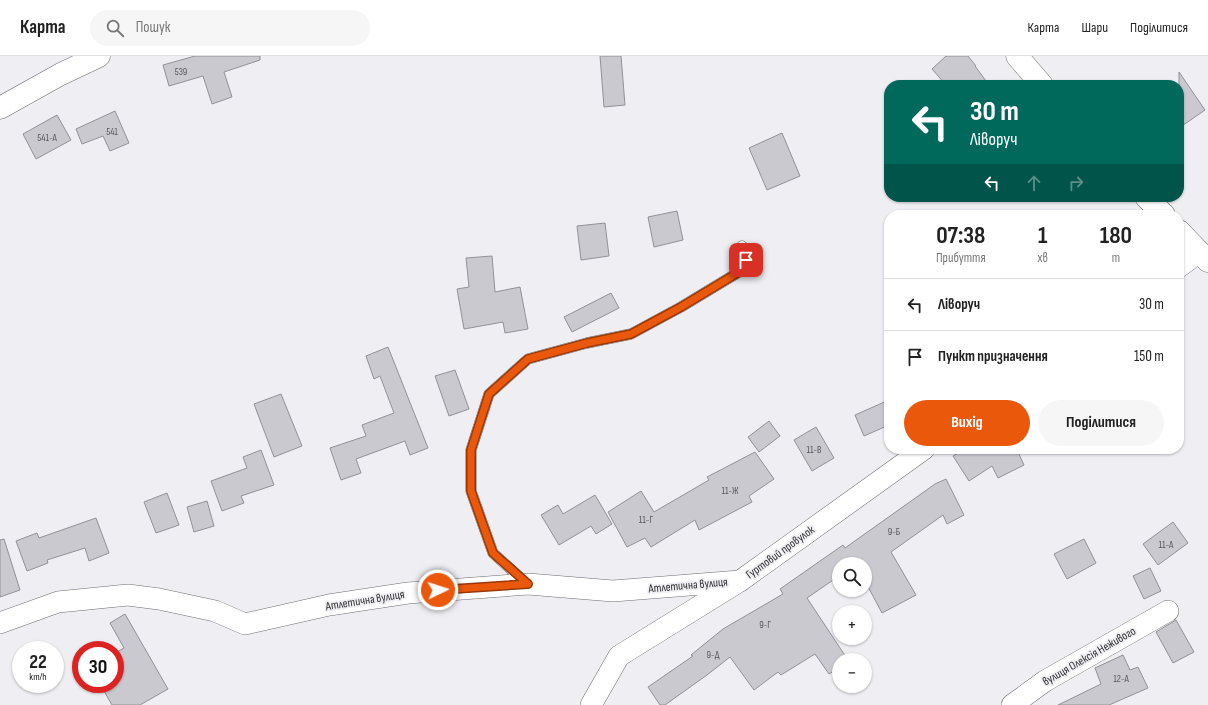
<!DOCTYPE html>
<html lang="uk">
<meta charset="utf-8">
<style>
:root{--surface:#fff;--page:#f6f6f6;--text:#222;--muted:#767676;--line:#e0e0e0;--accent:#ea580c}
body{margin:0;font-family:"Sofia Sans Condensed",sans-serif;background:var(--page);color:var(--text);height:100vh;display:flex;flex-direction:column;font-size:15px;white-space:nowrap}
*{box-sizing:border-box;margin:0}
p{font-size:13px;color:var(--muted)}
.icon{flex:none;width:22px;height:22px;fill:none;stroke:currentColor;stroke-width:2;stroke-linecap:round;stroke-linejoin:round}
.map{position:relative;flex:1;overflow:hidden}
.sheet{position:absolute;left:884px;top:154px;width:300px;height:244px;display:flex;flex-direction:column;background:var(--surface);border-radius:16px;box-shadow:0 1px 3px #0004}
.sheet>*{flex:none}
.top-card{position:absolute;left:884px;top:24px;width:300px;height:122px;border-radius:16px;box-shadow:0 1px 3px #0004;background:#00695c;color:#fff;overflow:hidden}
.tools{position:absolute;left:832px;top:501px;display:grid;gap:8px}
.tools a{display:grid;place-items:center;width:40px;height:40px;border-radius:50%;background:var(--surface);box-shadow:0 1px 3px #0004;font-size:20px}
.speed{position:absolute;left:12px;top:585px;display:flex;gap:8px;font-size:20px;font-weight:700;text-align:center}
.speed>*{display:grid;place-content:center;width:52px;height:52px;border-radius:50%;background:var(--surface);box-shadow:0 1px 3px #0004;line-height:1}
.speed small{font-size:10px;font-weight:400}
.speed .limit{border:6px solid #d22;background:#fff;color:#111}
.pin{position:absolute;display:grid;place-items:center;width:34px;height:34px;color:#fff;margin:-17px;border-radius:8px;box-shadow:0 2px 6px #0006}
.me{position:absolute;width:44px;margin:-22px;rotate:86deg;stroke-linejoin:round;filter:drop-shadow(0 0 3px #0008)}
.turn{display:flex;align-items:center;gap:14px;height:84px;padding:0 20px;font-size:18px}
.turn .icon{width:52px;height:52px;stroke-width:2.5}
.turn b{display:block;font-size:28px;line-height:34px}
.lanes{display:flex;align-items:center;height:38px;padding:0 20px;background:#0003;justify-content:center;gap:20px;direction:ltr}
.lanes .off{opacity:.35}
.eta{display:flex;justify-content:space-evenly;align-items:center;height:68px;text-align:center}
.eta b{font-size:24px;font-weight:700;line-height:28px}
.button{display:flex;gap:8px;margin-top:auto;padding:8px 20px}
.button a{flex:1;height:46px;border-radius:24px;background:var(--accent);color:#fff;font-size:16px;font-weight:700;line-height:46px;text-align:center}
.button a+a{background:var(--page);color:var(--text)}
ul{padding:0;list-style:none}
li{display:flex;align-items:center;gap:12px;height:52px;padding:0 20px;border-top:1px solid var(--line)}
li div{flex:1}
li b{display:block;font-size:15px}
li em{font-style:normal}
header{display:flex;align-items:center;gap:24px;box-sizing:border-box;height:56px;padding:0 20px;background:var(--surface);border-bottom:1px solid var(--line)}
header strong{font-size:19px}
nav{display:flex;gap:22px;margin-inline-start:auto;font-size:14px}
.search{width:280px;height:36px;background:var(--page);display:flex;align-items:center;gap:10px;box-sizing:border-box;padding:0 14px;border-radius:22px;color:var(--muted);font-size:15px}
.map>svg:first-child{display:block}
.building{fill:#c9c9cf;stroke:#929197}
.lines{fill:none;stroke-linecap:round;stroke-linejoin:round}
.lane-casing{stroke:#6d6d72;stroke-width:11}
.street-casing{stroke:#6d6d72;stroke-width:22}
.secondary-casing{stroke:#6d6d72;stroke-width:23}
.lane{stroke:#fff;stroke-width:10}
.street{stroke:#fff;stroke-width:21}
.secondary{stroke:#fff;stroke-width:22}
.route-casing{stroke:#983908;stroke-width:10}
.route{stroke:#ea580c;stroke-width:7}
.labels{text-anchor:middle;stroke-width:3.5;stroke-linejoin:round;paint-order:stroke}
.number-label{font-size:10px;fill:#565658}
.street-label{font-size:12px;fill:#2f2f31;stroke:#eeeef3}
</style>
<header>
<strong>Карта</strong>
<div class="search"><svg class="icon" aria-label="search" viewBox="0 0 24 24"><circle cx="10" cy="10" r="6"/><path d="M15 15l6 6"/></svg>Пошук</div>
<nav><a>Карта</a><a>Шари</a><a>Поділитися</a></nav>
</header>
<div class="map">
<svg width="1208" height="649" viewBox="0 0 1208 649">
<rect width="100%" height="100%" fill="#eeeef3"/>
<g class="building">
<path d="M195,0H260V4L224,16L232,41L212,48L203,20L169,30L163,9Z"/>
<path d="M600,0H621L625,49L604,51Z"/>
<path d="M946,0H968L976,10H975L989,29H946L932,13Z"/>
<path d="M1179,16L1205,54L1179,72Z"/>
<path d="M115,55L129,87L110,95L103,80L82,88L76,73Z"/>
<path d="M57,59L71,84L36,103L23,78Z"/>
<path d="M782,77L800,120L767,134L749,92Z"/>
<path d="M677,155L683,184L654,191L648,161Z"/>
<path d="M605,167L609,200L581,204L577,170Z"/>
<path d="M492,200L495,236L520,231L528,273L505,277L503,266L464,273L457,233L469,231L466,202Z"/>
<path d="M611,237L619,252L572,276L564,261Z"/>
<path d="M388,291L428,392L410,399L405,385L356,403L361,417L341,424L330,392L366,380L362,369L394,357L380,320L374,323L366,300Z"/>
<path d="M455,314L469,353L449,360L435,320Z"/>
<path d="M281,338L302,390L274,401L254,348Z"/>
<path d="M889,344V369L864,380L855,359Z"/>
<path d="M769,365L780,380L759,396L748,381Z"/>
<path d="M816,371L834,402L812,415L794,384Z"/>
<path d="M965,393H1019L1017,394L1024,409L998,422L992,410L969,425L953,400Z"/>
<path d="M261,394L274,429L241,440L244,447L222,455L211,425L247,412L243,401Z"/>
<path d="M755,396L774,423L749,440L752,446L699,474L695,464L651,491L645,482L627,491L608,456L641,435L654,456L709,424L707,421Z"/>
<path d="M946,423L964,459L947,468L943,459L891,496L916,539L882,557L865,525V508H839V520L807,542L848,604H839V612L829,618L815,598L781,619L778,616L754,634L730,601L707,619L665,649H660L648,631L693,600L691,599L723,573L783,538L780,533L843,489L845,492L935,428Z"/>
<path d="M167,437L179,469L156,477L144,446Z"/>
<path d="M595,439L612,468L596,478L591,470L559,489L541,459L558,449L563,458Z"/>
<path d="M207,445L214,470L194,476L187,451Z"/>
<path d="M96,462L109,497L89,505L85,492L47,504L48,507L27,515L16,485L37,477L39,482Z"/>
<path d="M1173,466L1188,487L1158,509L1143,488Z"/>
<path d="M4,483L20,534L0,541V484Z"/>
<path d="M1084,483L1096,507L1067,523L1054,498Z"/>
<path d="M1150,512L1161,535L1144,543L1133,520Z"/>
<path d="M125,558L168,633L140,649H112L100,628H115V597L124,592L110,567Z"/>
<path d="M1176,564L1194,596L1173,607L1156,576Z"/>
<path d="M1123,599L1130,614L1138,611L1148,632L1109,649H1058L1101,628L1095,612Z"/>
</g>
<g class="lines">
<g class="lane-casing">
<path id="lane" d="M526,527L493,497L471,435V394L489,338L528,303L587,287L631,278L681,251L739,216L747,204L742,190"/>
</g>
<g class="street-casing">
<g id="street">
<path d="M1179,211L1199,196"/>
<path d="M0,567L58,546L128,539L159,543L215,555L245,568L329,549L408,537L528,528L613,535L740,525"/>
<path d="M591,649L619,600L740,525L924,393"/>
<path d="M1012,649L1045,625L1168,555"/>
</g>
</g>
<g class="secondary-casing">
<g id="secondary">
<path d="M1017,0L1042,29"/>
<path d="M0,52L61,18L99,0"/>
<path d="M1146,141L1164,159"/>
<path d="M1179,175L1208,205"/>
</g>
</g>
<use href="#lane" class="lane"/>
<use href="#street" class="street"/>
<use href="#secondary" class="secondary"/>
</g>
<g class="lines">
<g class="route-casing">
<path id="route" d="M438,534L528,528L493,497L471,435V394L489,338L528,303L587,287L631,278L681,251L739,216L746,204"/>
</g>
<use href="#route" class="route"/>
</g>
<g class="labels">
<g class="number-label">
<text x="181" y="19">539</text>
<text x="112" y="79">541</text>
<text x="47" y="85">541-А</text>
<text x="814" y="397">11-В</text>
<text x="730" y="438">11-Ж</text>
<text x="646" y="467">11-Г</text>
<text x="894" y="479">9-Б</text>
<text x="1166" y="492">11-А</text>
<text x="765" y="572">9-Г</text>
<text x="713" y="602">9-Д</text>
<text x="1121" y="626">12-А</text>
</g>
<g class="street-label">
<text transform="translate(780 496) rotate(-36)" y="4">Гуртовий провулок</text>
<text transform="translate(688 529) rotate(-5)" y="4">Атлетична вулиця</text>
<text transform="translate(365 544) rotate(-9)" y="4">Атлетична вулиця</text>
<text transform="translate(1089 600) rotate(-30)" y="4">вулиця Олексія Неживого</text>
</g>
</g>
</svg>
<div class="tools">
<a><svg class="icon" aria-label="search" viewBox="0 0 24 24"><circle cx="10" cy="10" r="6"/><path d="M15 15l6 6"/></svg></a>
<a>+</a>
<a>−</a>
</div>
<div class="speed"><div>22<small>km/h</small></div><div class="limit">30</div></div>
<div class="pin" style="left:746px;top:204px;background:#d93025"><svg class="icon" aria-label="arrive" viewBox="0 0 24 24"><path d="M6 21V4h12l-3 4 3 4H6"/></svg></div>
<svg class="me" style="left:438px;top:534px" viewBox="-20 -20 40 40"><circle r="17" fill="#ea580c" stroke="#fff" stroke-width="3"/><path d="M0-11L8 9 0 5-8 9z" fill="#fff"/></svg>
<div class="top-card">
<div class="turn"><svg class="icon" aria-label="left" viewBox="0 0 24 24"><path d="M17 20v-9H6M10 6l-5 5 5 5"/></svg><div><b>30 m</b>Ліворуч</div></div>
<div class="lanes"><svg class="icon" aria-label="left" viewBox="0 0 24 24"><path d="M17 20v-9H6M10 6l-5 5 5 5"/></svg><svg class="icon off" aria-label="ahead" viewBox="0 0 24 24"><path d="M12 20V5M6 11l6-6 6 6"/></svg><svg class="icon off" aria-label="right" viewBox="0 0 24 24"><path d="M7 20v-9h11M14 6l5 5-5 5"/></svg></div>
</div>
<section class="sheet">
<div class="eta">
<div><b>07:38</b><p>Прибуття</p></div>
<div><b>1</b><p>хв</p></div>
<div><b>180</b><p>m</p></div>
</div>
<ul>
<li><svg class="icon" aria-label="left" viewBox="0 0 24 24"><path d="M17 20v-9H6M10 6l-5 5 5 5"/></svg><div><b>Ліворуч</b></div><em>30 m</em></li>
<li><svg class="icon" aria-label="arrive" viewBox="0 0 24 24"><path d="M6 21V4h12l-3 4 3 4H6"/></svg><div><b>Пункт призначення</b></div><em>150 m</em></li>
</ul>
<div class="button"><a>Вихід</a><a>Поділитися</a></div>
</section>
</div>
